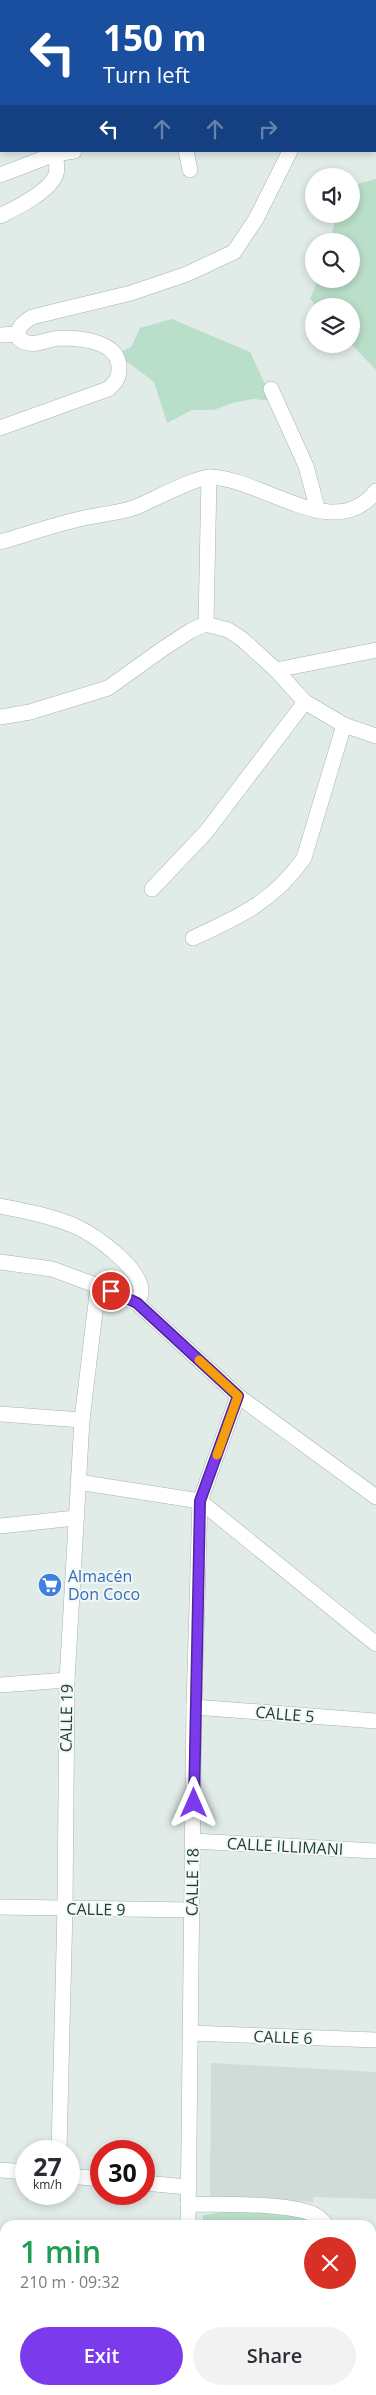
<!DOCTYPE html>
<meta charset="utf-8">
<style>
:root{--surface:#fff;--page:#f2f2f3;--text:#2b2b33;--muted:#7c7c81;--accent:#7c3aed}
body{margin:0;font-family:"Open Sans",sans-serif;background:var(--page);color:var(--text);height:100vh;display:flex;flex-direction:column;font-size:19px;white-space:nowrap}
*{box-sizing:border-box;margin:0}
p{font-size:16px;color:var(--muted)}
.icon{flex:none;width:28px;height:28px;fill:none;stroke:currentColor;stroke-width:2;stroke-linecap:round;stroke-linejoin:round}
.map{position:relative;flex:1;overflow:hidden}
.side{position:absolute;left:0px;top:2220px;width:376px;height:175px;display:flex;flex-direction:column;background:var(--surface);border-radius:15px 15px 0 0;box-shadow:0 2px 8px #0003}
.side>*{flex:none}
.guide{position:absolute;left:0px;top:0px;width:376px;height:152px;box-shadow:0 2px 8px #0003;background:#1a4fa0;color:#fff;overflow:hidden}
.buttons{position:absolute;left:305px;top:168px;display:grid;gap:10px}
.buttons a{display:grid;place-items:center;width:55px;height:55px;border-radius:50%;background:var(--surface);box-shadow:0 2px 8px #0003;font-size:25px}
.speed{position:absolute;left:15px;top:2140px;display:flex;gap:10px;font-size:25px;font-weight:700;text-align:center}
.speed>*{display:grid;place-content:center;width:65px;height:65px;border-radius:50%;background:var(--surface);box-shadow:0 2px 8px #0003;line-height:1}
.speed small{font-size:12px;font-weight:400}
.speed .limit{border:8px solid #d22;background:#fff;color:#111}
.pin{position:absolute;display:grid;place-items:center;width:42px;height:42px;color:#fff;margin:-21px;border:2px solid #fff;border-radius:50%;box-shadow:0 1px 5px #0007}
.me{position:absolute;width:55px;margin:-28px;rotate:0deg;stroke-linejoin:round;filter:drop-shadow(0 0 4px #0008)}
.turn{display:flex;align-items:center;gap:18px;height:105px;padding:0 20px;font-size:22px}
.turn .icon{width:65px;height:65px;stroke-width:2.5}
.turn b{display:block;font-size:35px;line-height:42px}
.lanes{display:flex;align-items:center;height:48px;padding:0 20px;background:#0003;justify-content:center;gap:25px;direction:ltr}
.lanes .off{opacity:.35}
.round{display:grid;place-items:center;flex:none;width:52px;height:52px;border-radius:26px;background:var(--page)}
.headline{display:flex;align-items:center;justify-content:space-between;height:85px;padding:0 20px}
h1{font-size:30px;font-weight:600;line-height:38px;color:#1e9e55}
.cta{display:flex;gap:10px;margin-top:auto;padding:10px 20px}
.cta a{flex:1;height:58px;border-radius:30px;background:var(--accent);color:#fff;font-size:20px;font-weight:600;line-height:58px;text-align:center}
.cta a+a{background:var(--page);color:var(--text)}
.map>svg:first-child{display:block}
.built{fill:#cfdcd8}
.green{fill:#b9dec9}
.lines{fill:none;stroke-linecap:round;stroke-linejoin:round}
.street-casing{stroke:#a4b4b1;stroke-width:16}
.street{stroke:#fff;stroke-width:15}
.route-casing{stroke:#51269a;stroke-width:12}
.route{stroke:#7c3aed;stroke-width:9}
.slow{stroke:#f59e0b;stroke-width:9}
.labels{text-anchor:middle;stroke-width:4;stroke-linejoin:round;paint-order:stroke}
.shop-label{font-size:16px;fill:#366cbe;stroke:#f2f8f6;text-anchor:start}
.street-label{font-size:16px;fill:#213d3a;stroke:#f2f8f6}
</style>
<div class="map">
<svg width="376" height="2395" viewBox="0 0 376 2395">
<rect width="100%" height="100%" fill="#e1ece9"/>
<path class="built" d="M211,2063L376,2072V2199L313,2197V2202L210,2196Z"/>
<g class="green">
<path d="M376,179V370L351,344V306H317L310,299L318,279H351V241H330L337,214H351V186Z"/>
<path d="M172,319L250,352L273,401L253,399L232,403L214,410H192L167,423L154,382L117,354L131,347L140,328Z"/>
<path d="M223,2212L303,2214L319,2225H203V2215Z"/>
</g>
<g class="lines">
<g class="street-casing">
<g id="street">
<path d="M61,0L62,1"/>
<path d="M0,4L1,2"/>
<path d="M375,59L376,61"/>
<path d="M186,151L190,170"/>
<path d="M0,175L55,154L74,151"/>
<path d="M0,216C16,208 51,191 56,174C58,167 56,160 55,154"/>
<path d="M0,335L18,334"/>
<path d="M271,389L306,466L318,511"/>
<path d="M0,428L108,389C115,383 119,379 119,369C120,341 81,338 60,338C46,339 32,349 19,339C16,327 23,323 32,317L131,293L187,274L234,252L256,219L290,151"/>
<path d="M0,542C28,534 56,524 84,518C101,514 120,513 136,507C153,500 196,477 210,477C262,478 335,545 376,491"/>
<path d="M206,624L209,477"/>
<path d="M276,670L376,650"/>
<path d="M0,717L30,712L108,688L164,648L192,630L206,624L228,630L242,639L276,670L305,702L344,725L376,736"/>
<path d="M152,889L206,832L305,702"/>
<path d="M193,938C239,917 274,901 304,858L344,725"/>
<path d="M0,1206C26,1211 51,1216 75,1226C95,1235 138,1266 141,1289C142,1294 139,1299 137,1303"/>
<path d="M0,1262L52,1269L98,1286L137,1303L238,1396L376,1497"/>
<path d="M0,1414L82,1420"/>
<path d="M78,1482L200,1501L376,1644"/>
<path d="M0,1526L75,1518"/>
<path d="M0,1685L67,1680"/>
<path d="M194,1707L376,1721"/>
<path d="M193,1841L376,1851"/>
<path d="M0,1907L191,1910"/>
<path d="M191,2033L376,2040"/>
<path d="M59,2151L65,1908L67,1680L82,1420L98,1286"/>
<path d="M0,2170L26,2172"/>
<path d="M69,2176L101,2179"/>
<path d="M144,2183L188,2187"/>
<path d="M188,2204C219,2205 288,2202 315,2215C319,2217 323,2221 326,2225"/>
<path d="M188,2225L194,1707L200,1501L238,1396"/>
<path d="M371,2269L376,2271"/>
<path d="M371,2313H376"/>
<path d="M186,2395V2390"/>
</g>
</g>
<use href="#street" class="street"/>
</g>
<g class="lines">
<g class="route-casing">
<path id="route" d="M111,1291L137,1303L238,1396L200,1501L194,1803"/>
</g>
<use href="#route" class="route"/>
<path class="slow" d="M199,1360L238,1396L217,1455"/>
</g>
<defs>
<g id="supermarket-disc" transform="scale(1.25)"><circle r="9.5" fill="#3f7fe0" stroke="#f2f8f6"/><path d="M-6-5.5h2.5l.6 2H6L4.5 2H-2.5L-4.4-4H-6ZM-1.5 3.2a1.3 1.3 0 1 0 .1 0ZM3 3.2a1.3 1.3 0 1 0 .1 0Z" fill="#fff"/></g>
</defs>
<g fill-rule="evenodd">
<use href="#supermarket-disc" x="50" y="1585"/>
</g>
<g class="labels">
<g class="shop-label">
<text x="68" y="1582">Almacén<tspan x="68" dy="18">Don Coco</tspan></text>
</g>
<g class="street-label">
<text transform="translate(285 1714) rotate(5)" y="6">CALLE 5</text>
<text transform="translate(66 1718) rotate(-89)" y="6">CALLE 19</text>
<text transform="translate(285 1846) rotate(3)" y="6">CALLE ILLIMANI</text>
<text transform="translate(192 1882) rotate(-89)" y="6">CALLE 18</text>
<text transform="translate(96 1909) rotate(1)" y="6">CALLE 9</text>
<text transform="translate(283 2037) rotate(2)" y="6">CALLE 6</text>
</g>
</g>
</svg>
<div class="buttons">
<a><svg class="icon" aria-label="sound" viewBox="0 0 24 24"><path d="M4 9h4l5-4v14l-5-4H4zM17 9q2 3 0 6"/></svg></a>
<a><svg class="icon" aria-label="search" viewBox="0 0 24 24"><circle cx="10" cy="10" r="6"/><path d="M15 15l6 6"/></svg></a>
<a><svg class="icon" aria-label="layers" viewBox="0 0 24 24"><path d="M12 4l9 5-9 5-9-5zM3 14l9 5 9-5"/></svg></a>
</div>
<div class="speed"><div>27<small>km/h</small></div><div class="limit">30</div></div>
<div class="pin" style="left:111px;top:1291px;background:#d93025"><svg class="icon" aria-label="arrive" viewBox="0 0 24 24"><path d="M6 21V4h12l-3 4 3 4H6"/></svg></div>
<svg class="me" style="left:194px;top:1803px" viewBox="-20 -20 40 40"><path d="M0-17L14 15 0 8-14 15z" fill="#7c3aed" stroke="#fff" stroke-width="4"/></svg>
<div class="guide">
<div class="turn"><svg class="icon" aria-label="left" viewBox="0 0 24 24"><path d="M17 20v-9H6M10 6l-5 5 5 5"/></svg><div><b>150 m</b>Turn left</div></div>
<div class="lanes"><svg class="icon" aria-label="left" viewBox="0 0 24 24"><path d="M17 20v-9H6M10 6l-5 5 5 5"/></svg><svg class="icon off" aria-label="ahead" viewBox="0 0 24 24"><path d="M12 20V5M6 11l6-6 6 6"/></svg><svg class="icon off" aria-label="ahead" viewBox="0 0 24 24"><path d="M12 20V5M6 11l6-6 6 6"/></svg><svg class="icon off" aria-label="right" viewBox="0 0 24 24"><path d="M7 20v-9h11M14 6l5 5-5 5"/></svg></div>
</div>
<section class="side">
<div class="headline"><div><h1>1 min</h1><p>210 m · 09:32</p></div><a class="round" style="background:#d93025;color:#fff"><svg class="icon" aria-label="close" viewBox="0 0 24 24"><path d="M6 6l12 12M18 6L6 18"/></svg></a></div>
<div class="cta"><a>Exit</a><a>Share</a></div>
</section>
</div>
